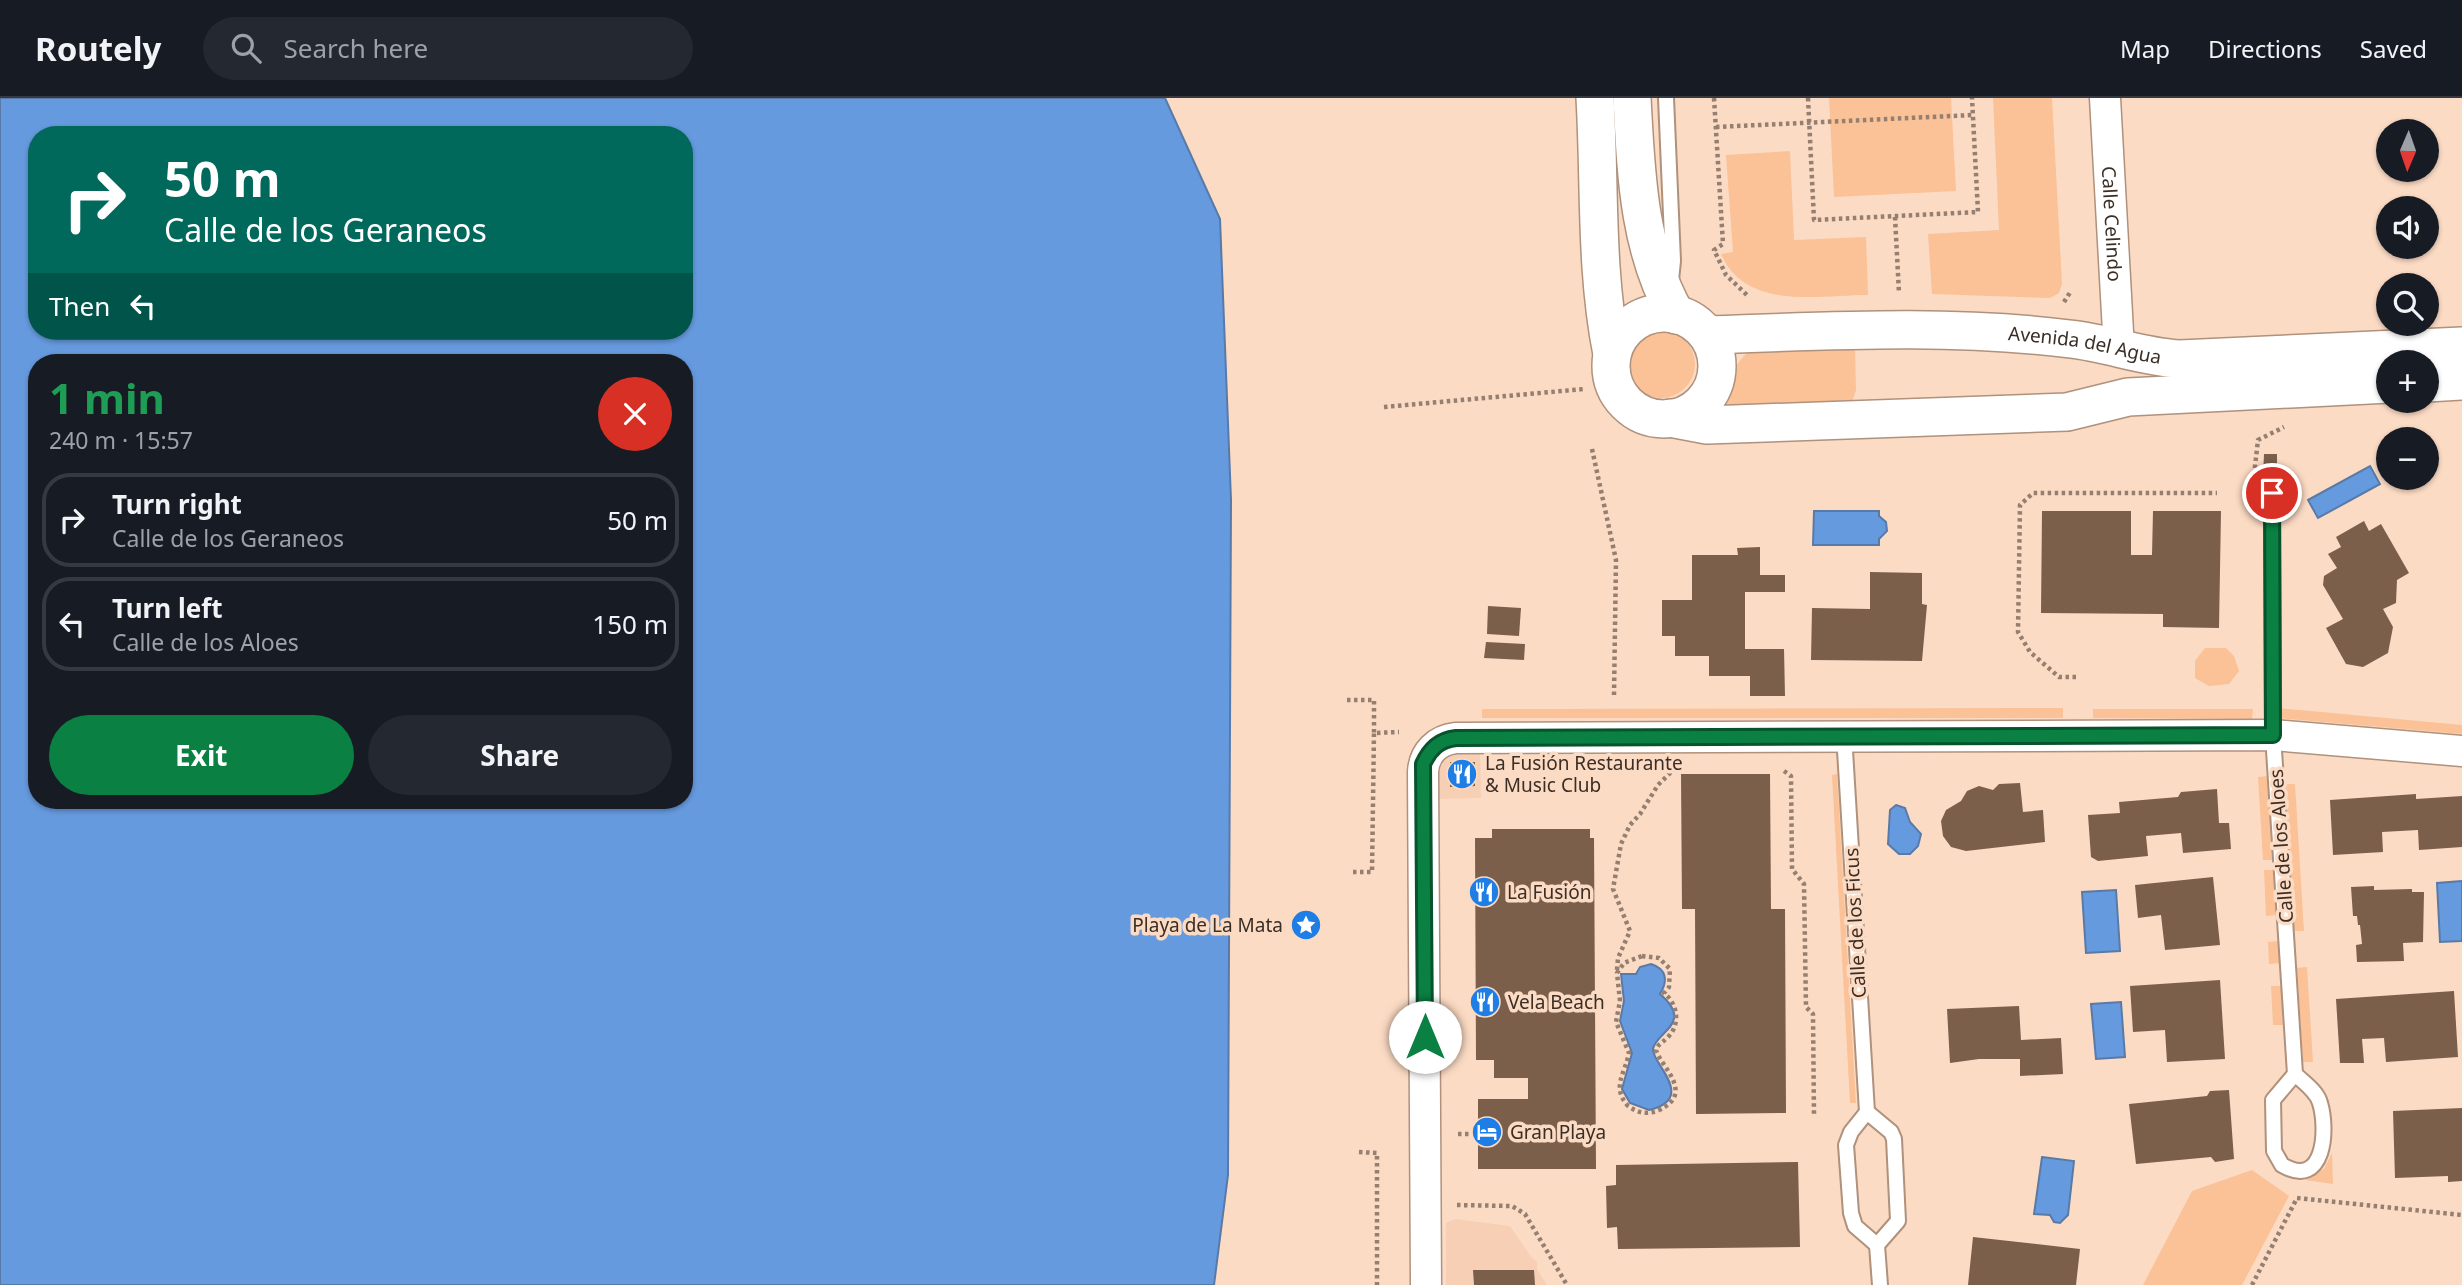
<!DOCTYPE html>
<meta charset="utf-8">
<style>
:root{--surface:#171b24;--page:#242831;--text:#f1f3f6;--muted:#9ea1a6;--line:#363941;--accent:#0b8043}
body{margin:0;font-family:"Noto Sans",sans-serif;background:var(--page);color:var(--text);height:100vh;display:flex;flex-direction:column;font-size:26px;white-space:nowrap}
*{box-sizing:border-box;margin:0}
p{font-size:23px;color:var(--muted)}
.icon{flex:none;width:38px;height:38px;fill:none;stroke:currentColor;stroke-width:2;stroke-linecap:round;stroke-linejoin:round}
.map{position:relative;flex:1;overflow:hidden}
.sheet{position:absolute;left:28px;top:256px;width:665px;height:455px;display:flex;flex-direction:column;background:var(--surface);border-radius:28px;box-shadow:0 2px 5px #0004}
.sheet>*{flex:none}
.top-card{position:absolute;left:28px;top:28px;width:665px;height:214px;border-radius:28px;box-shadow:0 2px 5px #0004;background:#00695c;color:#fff;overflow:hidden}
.needle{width:46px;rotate:182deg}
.buttons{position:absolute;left:2376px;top:21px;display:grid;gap:14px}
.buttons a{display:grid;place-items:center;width:63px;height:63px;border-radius:50%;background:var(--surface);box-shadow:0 2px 5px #0004;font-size:35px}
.pin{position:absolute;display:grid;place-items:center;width:60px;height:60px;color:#fff;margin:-30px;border:4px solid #fff;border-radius:50%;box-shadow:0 2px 7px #0007}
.me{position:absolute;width:77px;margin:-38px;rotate:0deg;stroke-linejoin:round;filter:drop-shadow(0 0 5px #0008)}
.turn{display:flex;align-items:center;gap:24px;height:147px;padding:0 21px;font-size:32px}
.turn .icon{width:91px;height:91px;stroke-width:2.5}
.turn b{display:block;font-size:49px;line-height:60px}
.then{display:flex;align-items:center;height:66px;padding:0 21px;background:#0003;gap:14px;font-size:26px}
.round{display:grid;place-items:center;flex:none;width:74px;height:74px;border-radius:37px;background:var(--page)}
.overview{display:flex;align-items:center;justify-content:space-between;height:119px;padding:0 21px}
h1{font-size:42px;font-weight:700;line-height:52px;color:#1e9e55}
.primary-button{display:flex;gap:14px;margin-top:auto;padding:14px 21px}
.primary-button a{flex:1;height:80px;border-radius:42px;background:var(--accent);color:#fff;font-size:28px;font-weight:700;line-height:80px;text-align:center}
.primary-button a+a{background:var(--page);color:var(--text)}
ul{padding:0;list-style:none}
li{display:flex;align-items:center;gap:21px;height:94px;margin:0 14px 10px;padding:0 7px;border:4px solid var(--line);border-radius:28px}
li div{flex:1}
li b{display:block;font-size:26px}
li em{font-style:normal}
header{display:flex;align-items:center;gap:42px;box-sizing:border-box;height:98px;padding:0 35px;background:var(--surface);border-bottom:2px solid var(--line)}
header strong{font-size:33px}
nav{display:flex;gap:38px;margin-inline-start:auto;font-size:24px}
.search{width:490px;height:63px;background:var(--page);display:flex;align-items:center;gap:18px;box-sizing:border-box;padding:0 24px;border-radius:38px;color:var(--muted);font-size:26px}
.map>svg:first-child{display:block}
.built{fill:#f7cfb4}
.green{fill:#fbc197}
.water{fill:#669ade;stroke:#597aa7;stroke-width:2;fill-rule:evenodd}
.building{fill:#7b5f4b}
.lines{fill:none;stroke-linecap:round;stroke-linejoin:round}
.service-casing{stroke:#af917c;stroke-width:18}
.minor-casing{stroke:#af917c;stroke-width:33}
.tertiary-casing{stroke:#af917c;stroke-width:40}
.path{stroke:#957f70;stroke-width:4.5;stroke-dasharray:3.5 3.5;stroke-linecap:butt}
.service{stroke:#fff;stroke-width:14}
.minor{stroke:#fff;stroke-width:30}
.tertiary{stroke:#fff;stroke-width:37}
.route-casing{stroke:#07532c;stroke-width:18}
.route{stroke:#0b8043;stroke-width:12}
.labels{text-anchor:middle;stroke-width:7;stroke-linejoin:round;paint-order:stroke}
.street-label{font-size:19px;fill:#3b2e26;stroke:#fcdbc4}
.poi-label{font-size:19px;fill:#3b2e26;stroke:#fcdbc4;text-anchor:start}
</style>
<header>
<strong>Routely</strong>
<div class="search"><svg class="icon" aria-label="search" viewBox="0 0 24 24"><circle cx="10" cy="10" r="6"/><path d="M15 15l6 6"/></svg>Search here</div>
<nav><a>Map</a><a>Directions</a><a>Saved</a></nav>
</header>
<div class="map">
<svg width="2462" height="1187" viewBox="0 0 2462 1187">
<rect width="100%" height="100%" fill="#fcdbc4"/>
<g class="built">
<path d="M1480,653L1481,700L1430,701L1439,662L1451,656Z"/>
<path d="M1455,1121L1510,1128L1532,1160L1537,1164V1171L1547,1187H1446V1125Z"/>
</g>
<g class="green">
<path d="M1829,0H1951L1956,93L1834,99Z"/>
<path d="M1993,0H2052L2062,186L2059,195L2050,200L1932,196L1928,136L1999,132Z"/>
<path d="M1790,53L1794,142L1866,139L1868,197C1818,197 1746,213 1721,156L1733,154L1726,57Z"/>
<circle cx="1661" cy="266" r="34"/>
<path d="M1855,248L1856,292L1852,304L1728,309L1724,305C1730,285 1734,260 1754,251Z"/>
<path d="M2205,550H2226L2234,558L2239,573L2229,586L2209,588L2195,580V563Z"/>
<path d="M2063,610V620H1482V611Z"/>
<path d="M2278,610L2462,627V636L2277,620Z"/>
<path d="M2093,611H2253L2252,621L2093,620Z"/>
<path d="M1837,676L1856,1005H1850L1832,677Z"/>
<path d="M2269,678L2274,762H2263L2258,679Z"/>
<path d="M2285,686H2295L2304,833H2294Z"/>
<path d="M2264,772H2275L2277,817L2266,818Z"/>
<path d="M2279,843L2280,865L2269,866L2268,844Z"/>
<path d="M2307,869L2313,964H2303L2297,870Z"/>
<path d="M2271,888H2281L2283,927H2273Z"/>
<path d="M2332,1055L2333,1086L2305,1082L2324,1071Z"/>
<path d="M2252,1072L2289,1098L2242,1187H2143L2192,1093Z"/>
</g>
<g class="water">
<path d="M0,0H1165L1220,121L1231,402L1228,1077L1214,1187H0ZM37,37H684V233H37ZM684,264V702H37V264Z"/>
<path d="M2370,368L2380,386L2318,420L2308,402Z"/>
<path d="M1814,413H1879V418L1886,424L1887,433L1879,441V447H1813Z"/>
<path d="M1896,707L1905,710L1910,724L1921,736L1918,748L1910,756H1899L1888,746L1890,712Z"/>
<path d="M2462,783V843L2440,844L2437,785Z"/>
<path d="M2116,792L2120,853L2086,855L2082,794Z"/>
<path d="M1651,866C1667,871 1668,883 1660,896C1695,926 1655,934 1653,951C1651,965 1698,1000 1649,1012L1630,1005L1622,991L1632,955L1620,923L1624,903L1621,876H1636L1640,869Z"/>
<path d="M2121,904L2125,959L2096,961L2091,906Z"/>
<path d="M2042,1059L2074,1063L2068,1117L2060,1125L2054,1124L2050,1117L2034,1116Z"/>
</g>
<g class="building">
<path d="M2264,356H2277V379H2263Z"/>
<path d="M2042,413H2131V457H2152L2153,413H2221L2219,530L2163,529V516L2041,515Z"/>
<path d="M2364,423L2369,433L2381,426L2409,475L2397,482L2396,505L2383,511L2393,529L2388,555L2363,569L2346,566L2326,530L2343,521L2323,487L2324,478L2337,470L2328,456L2341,449L2336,439Z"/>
<path d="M1760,449V477H1785V494H1745V551H1784L1785,598H1750V578H1709V558H1675V538H1662V502H1692V457H1738L1737,450Z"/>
<path d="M1870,474L1922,475V506L1927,507L1922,563L1811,562L1812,510L1870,511Z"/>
<path d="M1488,508L1521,510L1519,538L1487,536Z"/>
<path d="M1486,544L1525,546L1524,562L1484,560Z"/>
<path d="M1450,664H1475V688L1450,689Z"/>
<path d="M1681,676H1770L1771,811H1785L1786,1015L1696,1016L1695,811H1682Z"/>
<path d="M2020,685L2023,714L2043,712L2045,744L1966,753L1951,749L1943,738L1941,723L1946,712L1961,703L1967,693L1979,688L1993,692L1999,686Z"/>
<path d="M2217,691L2219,725H2229L2231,751L2183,755L2181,735L2146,738L2148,758L2098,763L2091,759L2088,717L2120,715L2119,704L2178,699L2181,694Z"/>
<path d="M2416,696V701L2462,698V749L2419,752L2418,732L2382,734L2383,754L2333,757L2330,702Z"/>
<path d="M1492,731H1590V740H1594L1596,1071H1478V1001H1528V980H1494V962H1476L1475,740H1492Z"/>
<path d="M2213,779L2220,847L2165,852L2161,817L2138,820L2135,787Z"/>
<path d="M2374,788V792L2412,791V794H2424L2423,844L2403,845L2404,863L2357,864L2356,847L2362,846L2360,827H2358L2357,818H2353L2351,789Z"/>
<path d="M2220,882L2225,961L2167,964L2165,932L2133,934L2130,888Z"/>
<path d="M2454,893L2458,959L2386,964L2384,940L2362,941L2364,965H2340L2336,901Z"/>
<path d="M2019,908L2021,942L2061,940L2063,976L2020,978V961H1979L1950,965L1947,911Z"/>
<path d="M2229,992L2234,1061L2215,1064L2211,1059L2136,1066L2129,1006L2207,998L2210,993Z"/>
<path d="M2462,1010V1083L2448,1084V1078L2395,1080L2393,1013Z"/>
<path d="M1798,1064L1800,1149L1618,1151L1617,1129L1607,1130L1606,1088L1616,1087V1067Z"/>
<path d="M1973,1139L2080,1151L2076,1187H1968Z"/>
<path d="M1473,1172H1534L1535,1187H1474Z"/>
</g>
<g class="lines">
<g class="service-casing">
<g id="service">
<path d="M1666,0L1673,163L1671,182"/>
<path d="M2272,395L2273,637L2295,976"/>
<path d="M1844,636L1867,1014"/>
<path d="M2295,976C2303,984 2317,993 2320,1005C2328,1031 2325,1092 2282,1067L2274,1053L2273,1002Z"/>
<path d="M1867,1014L1891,1034L1894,1041L1898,1123L1877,1147L1855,1128L1851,1115L1846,1047L1851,1034Z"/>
<path d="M1877,1147L1880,1187"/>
</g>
</g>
<g class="minor-casing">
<g id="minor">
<path id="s1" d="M2105,0L2119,252"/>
<path d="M1426,1187L1423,674C1424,655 1437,642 1456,640L2273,637L2462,653"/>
</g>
</g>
<g class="tertiary-casing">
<g id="tertiary">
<path d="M1595,0C1600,85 1595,172 1612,256"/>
<path d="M1632,0C1636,75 1638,150 1676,217"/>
<circle cx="1664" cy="268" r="53"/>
<path id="s2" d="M1708,237C1828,233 1950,226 2070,241C2108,245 2142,259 2180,261L2462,248"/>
<path d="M2427,285L2462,283"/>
<path d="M1670,320L1707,327L2067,314L2128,299L2389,286"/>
</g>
</g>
<g class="path">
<path d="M1714,0L1723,146L1714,152L1726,177L1748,198"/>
<path d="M1808,0L1814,122L1978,114L1972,0"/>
<path d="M1716,29L1973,17"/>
<path d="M1895,119L1899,195"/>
<path d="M2064,204L2071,193"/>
<path d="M1384,309L1584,291"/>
<path d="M1592,351L1616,462L1614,597"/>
<path d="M2254,377L2258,342L2284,329"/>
<path d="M2076,579H2059L2030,554L2018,534L2020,407L2033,395H2217"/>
<path d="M1347,602H1374V635L1399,634"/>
<path d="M1784,673L1791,678L1792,771L1804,786L1806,909L1813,916L1814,1017"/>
<path d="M1353,774H1372L1374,635"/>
<path d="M1642,858L1659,860L1670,871L1669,889L1664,895C1678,906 1681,927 1667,940C1662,945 1658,946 1656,952C1660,968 1696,995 1659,1012C1647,1017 1638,1015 1628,1008C1611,989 1625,976 1629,955L1616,924L1620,903L1617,875L1624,865Z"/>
<path d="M1617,872L1618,860L1630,833L1613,791L1621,746L1630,727L1640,716L1658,687L1671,674"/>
<path d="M1458,1036H1478"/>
<path d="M1359,1054L1377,1055V1187"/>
<path d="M1457,1107L1512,1108L1525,1116L1567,1187"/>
<path d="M2252,1187L2297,1100L2462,1117"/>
</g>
<use href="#service" class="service"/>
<use href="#minor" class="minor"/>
<use href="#tertiary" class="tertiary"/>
</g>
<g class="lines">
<g class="route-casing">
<path id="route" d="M1425,939L1423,666C1430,651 1439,642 1456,640L2273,637L2272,395"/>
</g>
<use href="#route" class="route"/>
</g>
<defs>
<g id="restaurant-disc" transform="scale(1.575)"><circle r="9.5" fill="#1f7de6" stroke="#fcdbc4"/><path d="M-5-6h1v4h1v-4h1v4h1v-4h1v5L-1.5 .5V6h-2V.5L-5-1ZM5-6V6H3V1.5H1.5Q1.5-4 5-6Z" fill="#fff"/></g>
<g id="sight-disc" transform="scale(1.575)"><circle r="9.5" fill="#1f7de6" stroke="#fcdbc4"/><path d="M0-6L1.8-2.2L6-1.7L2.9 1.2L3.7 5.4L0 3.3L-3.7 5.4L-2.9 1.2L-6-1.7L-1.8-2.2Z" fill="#fff"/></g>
<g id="hotel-disc" transform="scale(1.575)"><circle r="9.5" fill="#1f7de6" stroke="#fcdbc4"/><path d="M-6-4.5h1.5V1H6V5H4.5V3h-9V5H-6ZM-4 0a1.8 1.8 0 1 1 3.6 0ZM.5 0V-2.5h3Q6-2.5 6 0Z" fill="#fff"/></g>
</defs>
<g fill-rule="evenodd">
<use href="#restaurant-disc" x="1462" y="676"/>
<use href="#restaurant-disc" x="1484" y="794"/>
<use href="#sight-disc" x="1306" y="827"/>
<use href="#restaurant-disc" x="1485" y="904"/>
<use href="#hotel-disc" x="1487" y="1034"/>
</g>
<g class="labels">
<g class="street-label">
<text dy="7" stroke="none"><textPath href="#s1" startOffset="126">Calle Celindo</textPath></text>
<text dy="7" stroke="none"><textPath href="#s2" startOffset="378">Avenida del Agua</textPath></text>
<text transform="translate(2281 748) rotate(-94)" y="7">Calle de los Aloes</text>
<text transform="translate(1855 825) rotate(-93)" y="7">Calle de los Ficus</text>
</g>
<g class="poi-label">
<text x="1485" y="672">La Fusión Restaurante<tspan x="1485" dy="22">&amp; Music Club</tspan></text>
<text x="1507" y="801">La Fusión</text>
<text x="1283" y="834" text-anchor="end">Playa de La Mata</text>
<text x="1508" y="911">Vela Beach</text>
<text x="1510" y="1041">Gran Playa</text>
</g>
</g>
</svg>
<div class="buttons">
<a><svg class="needle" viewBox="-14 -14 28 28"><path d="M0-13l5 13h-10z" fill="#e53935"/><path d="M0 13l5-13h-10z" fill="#9ea1a6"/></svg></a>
<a><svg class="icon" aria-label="sound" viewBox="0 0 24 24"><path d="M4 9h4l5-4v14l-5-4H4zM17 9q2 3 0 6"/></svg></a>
<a><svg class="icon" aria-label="search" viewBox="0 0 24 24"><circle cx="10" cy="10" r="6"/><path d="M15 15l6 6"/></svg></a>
<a>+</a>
<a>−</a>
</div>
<div class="pin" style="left:2272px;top:395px;background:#d93025"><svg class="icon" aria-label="arrive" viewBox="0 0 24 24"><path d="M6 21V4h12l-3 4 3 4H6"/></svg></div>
<svg class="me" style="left:1425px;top:939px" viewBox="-20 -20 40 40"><circle r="19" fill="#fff"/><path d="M0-13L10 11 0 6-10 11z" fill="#0b8043"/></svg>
<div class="top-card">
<div class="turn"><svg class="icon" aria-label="right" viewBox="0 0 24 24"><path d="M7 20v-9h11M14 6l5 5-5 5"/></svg><div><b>50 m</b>Calle de los Geraneos</div></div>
<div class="then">Then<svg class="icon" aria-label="left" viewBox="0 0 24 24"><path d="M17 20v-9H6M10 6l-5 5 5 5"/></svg></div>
</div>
<section class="sheet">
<div class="overview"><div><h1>1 min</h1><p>240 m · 15:57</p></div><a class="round" style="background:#d93025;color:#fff"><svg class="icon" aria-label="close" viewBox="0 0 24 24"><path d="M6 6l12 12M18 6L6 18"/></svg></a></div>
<ul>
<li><svg class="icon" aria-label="right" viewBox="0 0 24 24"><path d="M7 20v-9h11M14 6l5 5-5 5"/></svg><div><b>Turn right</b><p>Calle de los Geraneos</p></div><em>50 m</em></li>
<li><svg class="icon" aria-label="left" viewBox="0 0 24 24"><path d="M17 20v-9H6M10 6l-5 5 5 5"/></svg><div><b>Turn left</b><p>Calle de los Aloes</p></div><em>150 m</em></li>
</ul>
<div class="primary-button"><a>Exit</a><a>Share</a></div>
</section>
</div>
